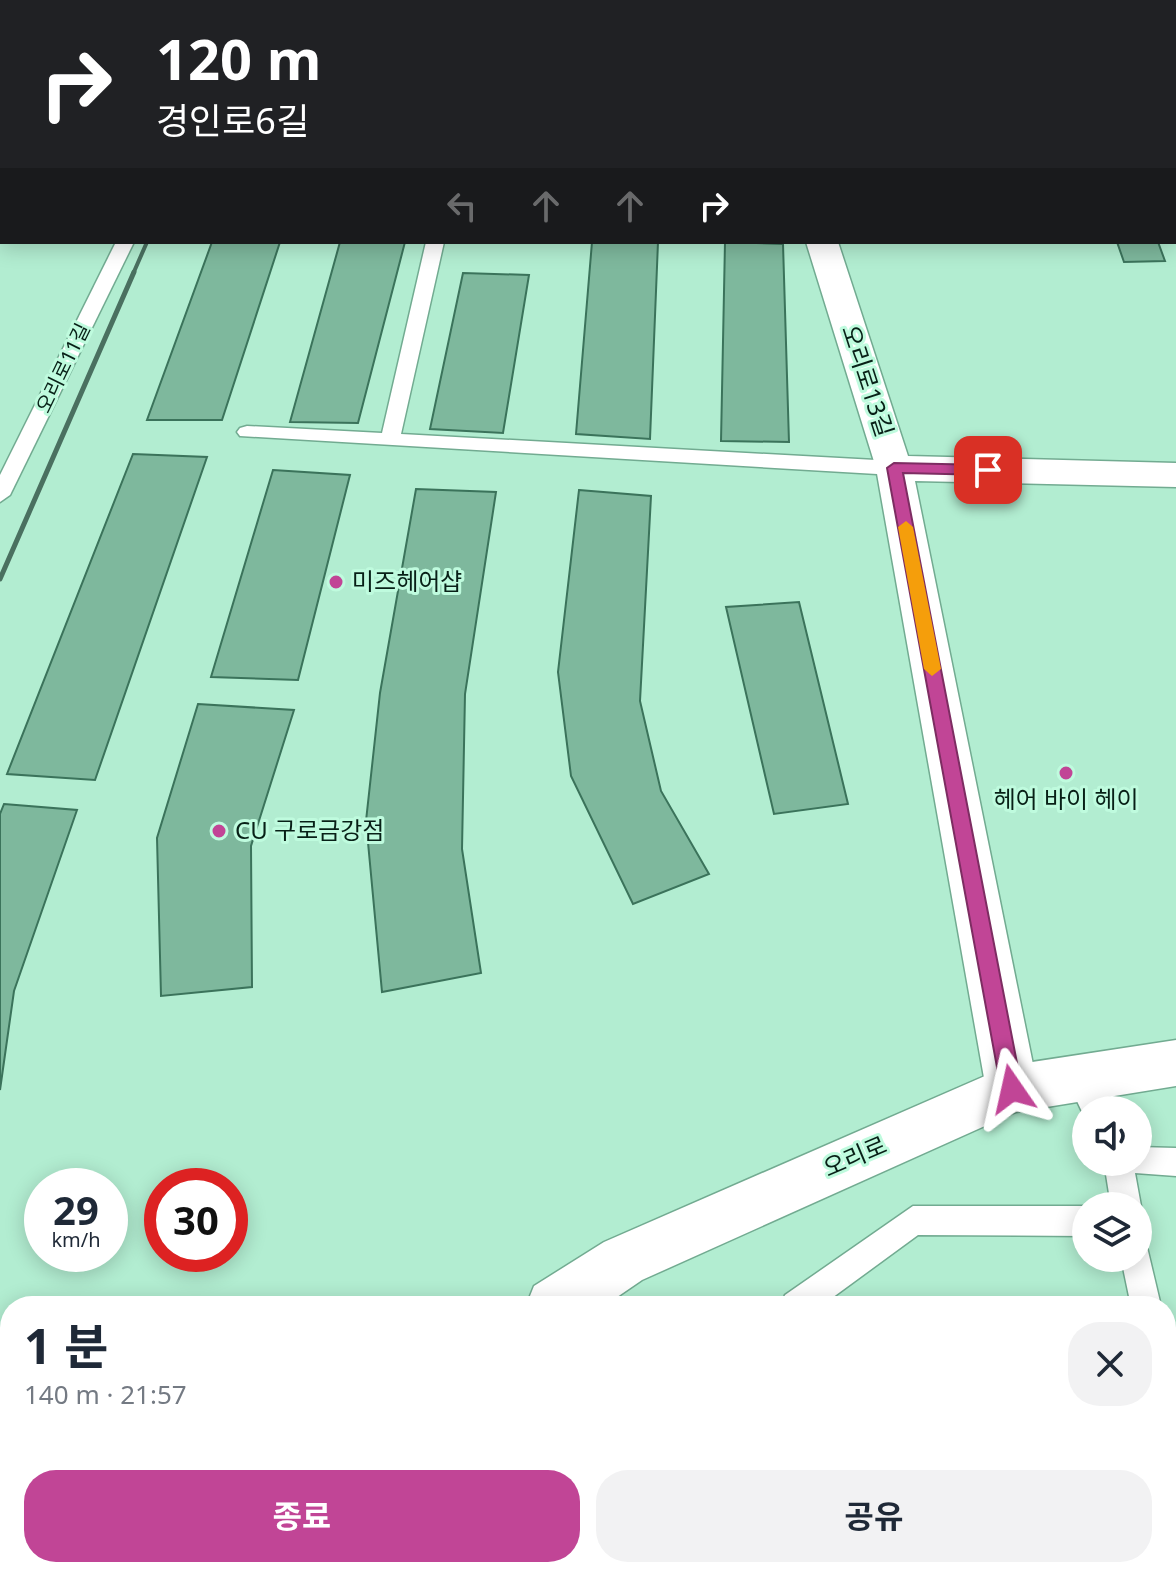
<!DOCTYPE html>
<html lang="ko">
<meta charset="utf-8">
<style>
:root{--surface:#fff;--page:#f2f2f3;--text:#1f2937;--muted:#747a83;--accent:#c14596}
body{margin:0;font-family:"Noto Sans","Noto Sans KR",sans-serif;background:var(--page);color:var(--text);height:100vh;display:flex;flex-direction:column;font-size:30px;white-space:nowrap}
*{box-sizing:border-box;margin:0}
p{font-size:26px;color:var(--muted)}
.icon{flex:none;width:44px;height:44px;fill:none;stroke:currentColor;stroke-width:2;stroke-linecap:round;stroke-linejoin:round}
.map{position:relative;flex:1;overflow:hidden}
.drawer{position:absolute;left:0px;top:1296px;width:1176px;height:282px;display:flex;flex-direction:column;background:var(--surface);border-radius:32px 32px 0 0;box-shadow:0 4px 20px #0003}
.drawer>*{flex:none}
.guide{position:absolute;left:0px;top:0px;width:1176px;height:244px;box-shadow:0 4px 20px #0003;background:#202124;color:#fff;overflow:hidden}
.fabs{position:absolute;left:1072px;top:1096px;display:grid;gap:16px}
.fabs a{display:grid;place-items:center;width:80px;height:80px;border-radius:50%;background:var(--surface);box-shadow:0 4px 20px #0003;font-size:40px}
.speed{position:absolute;left:24px;top:1168px;display:flex;gap:16px;font-size:40px;font-weight:700;text-align:center}
.speed>*{display:grid;place-content:center;width:104px;height:104px;border-radius:50%;background:var(--surface);box-shadow:0 4px 20px #0003;line-height:1}
.speed small{font-size:20px;font-weight:400}
.speed .limit{border:12px solid #d22;background:#fff;color:#111}
.pin{position:absolute;display:grid;place-items:center;width:68px;height:68px;color:#fff;margin:-34px;border-radius:16px;box-shadow:0 4px 12px #0006}
.me{position:absolute;width:88px;margin:-44px;rotate:349deg;stroke-linejoin:round;filter:drop-shadow(0 0 6px #0008)}
.turn{display:flex;align-items:center;gap:28px;height:168px;padding:0 24px;font-size:36px}
.turn .icon{width:104px;height:104px;stroke-width:2.5}
.turn b{display:block;font-size:56px;line-height:68px}
.lanes{display:flex;align-items:center;height:76px;padding:0 24px;background:#0003;justify-content:center;gap:40px;direction:ltr}
.lanes .off{opacity:.35}
.round{display:grid;place-items:center;flex:none;width:84px;height:84px;border-radius:32px;background:var(--page)}
.head{display:flex;align-items:center;justify-content:space-between;height:136px;padding:0 24px}
h1{font-size:48px;font-weight:700;line-height:60px}
.button{display:flex;gap:16px;margin-top:auto;padding:16px 24px}
.button a{flex:1;height:92px;border-radius:32px;background:var(--accent);color:#fff;font-size:32px;font-weight:700;line-height:92px;text-align:center}
.button a+a{background:var(--page);color:var(--text)}
.map>svg:first-child{display:block}
.building{fill:#7eb89d;stroke:#3b735b;stroke-width:2}
.lines{fill:none;stroke-linecap:round;stroke-linejoin:round}
.lane-casing{stroke:#72ab91;stroke-width:3}
.street-casing{stroke:#72ab91;stroke-width:3}
.secondary-casing{stroke:#72ab91;stroke-width:3}
.lane{fill:#fff;fill-rule:evenodd}
.street{fill:#fff;fill-rule:evenodd}
.secondary{fill:#fff;fill-rule:evenodd}
.rail-far1{stroke:#4a7060;stroke-width:4}
.rail{stroke:#4a7060;stroke-width:5}
.route{fill:#c14596;stroke:#7d2d62;stroke-width:2}
.slow{fill:#f59e0b}
.poi-dot{fill:#c14596;stroke:#bffbde;stroke-width:3}
.labels{text-anchor:middle;stroke-width:6;stroke-linejoin:round;paint-order:stroke}
.far-street-label{font-size:20px;fill:#082017;stroke:#bffbde}
.street-label{font-size:24px;fill:#082017;stroke:#bffbde}
.poi-label{font-size:24px;fill:#082017;stroke:#bffbde;text-anchor:start}
</style>
<div class="map">
<svg width="1176" height="1577" viewBox="0 0 1176 1577">
<rect width="100%" height="100%" fill="#b2edd1"/>
<g class="building">
<path d="M1086,0H1176V18L1174,2Z"/>
<rect x="1174" y="54" width="2" height="129"/>
<path d="M212,242H280L222,420H147Z"/>
<path d="M340,242H405L358,423L290,422Z"/>
<path d="M592,242H658L650,439L576,434Z"/>
<path d="M725,242L783,244L789,442L721,441Z"/>
<path d="M1117,242H1158L1165,261L1124,262Z"/>
<path d="M463,273L529,275L503,433L430,429Z"/>
<path d="M133,454L207,457L95,780L7,774Z"/>
<path d="M273,470L350,475L298,680L211,677Z"/>
<path d="M416,489L496,492L465,694L462,849L481,973L382,992L366,821L380,693Z"/>
<path d="M579,490L651,496L640,701L661,791L709,874L633,904L571,776L558,672Z"/>
<path d="M799,602L848,804L774,814L726,607Z"/>
<path d="M198,704L294,710L251,846L252,987L161,996L157,838Z"/>
<path d="M4,804L77,810L14,991L0,1090V814Z"/>
<path d="M0,1349L10,1356V1471L0,1478Z"/>
</g>
<g class="lines">
<g class="lane-casing">
<g id="lane">
<path d="M232,0H246L231,2Z"/>
<path d="M529,0H549L528,2Z"/>
<path d="M116,242H134L10,495L0,502V475Z"/>
<path d="M426,242H444L401,434L894,461L904,468L894,475L240,436L237,432L240,428L247,426L382,433Z"/>
<path d="M1079,1063L1089,1067L1108,1110H1086V1120L1065,1076L1069,1067Z"/>
<path d="M1138,1147L1176,1148V1176L1135,1173L1141,1206L1138,1212V1206H1111L1104,1162H1138Z"/>
<path d="M913,1206H1086V1236L918,1235L821,1306H781L785,1295Z"/>
<path d="M1138,1244L1147,1247L1161,1306H1131L1121,1258H1138Z"/>
<path d="M1166,1392L1176,1396V1474L1166,1470Z"/>
<path d="M432,1568H467L463,1577H428Z"/>
</g>
</g>
<g class="street-casing">
<g id="street">
<path d="M720,0H746L748,2H722Z"/>
<path d="M989,0H1023L1025,2H991Z"/>
<rect x="1174" y="28" width="2" height="16"/>
<path d="M806,242H838L908,456L1176,463V487L915,481L1038,1089L1030,1106L1012,1113L994,1106L986,1089L876,468Z"/>
</g>
</g>
<g class="secondary-casing">
<g id="secondary">
<path d="M1176,1040V1086L1016,1112L642,1280L604,1306H526L534,1286L604,1242L994,1072L1012,1065Z"/>
<path d="M110,1568H183L179,1577H107Z"/>
</g>
</g>
<use href="#lane" class="lane"/>
<use href="#street" class="street"/>
<use href="#secondary" class="secondary"/>
<path class="rail-far1" d="M133,274L147,242"/>
<path class="rail" d="M0,579L134,272"/>
</g>
<path class="route" d="M894,463L988,465L996,470L988,475L903,473L1022,1089L1019,1096L1012,1098L1004,1096L1001,1089L887,468Z"/>
<path class="slow" d="M906,521L913,527L941,669L932,676L924,669L898,527Z"/>
<g class="poi-dot">
<circle cx="336" cy="582" r="8"/>
<circle cx="1066" cy="773" r="8"/>
<circle cx="219" cy="831" r="8"/>
</g>
<g class="labels">
<g class="far-street-label">
<text transform="translate(63 368) rotate(-64)" y="7">오리로11길</text>
</g>
<g class="street-label">
<text transform="translate(867 381) rotate(72)" y="8">오리로13길</text>
<text transform="translate(855 1157) rotate(-23)" y="8">오리로</text>
</g>
<g class="poi-label">
<text x="352" y="590">미즈헤어샵</text>
<text x="1066" y="808" text-anchor="middle">헤어 바이 헤이</text>
<text x="235" y="839">CU 구로금강점</text>
</g>
</g>
</svg>
<div class="fabs">
<a><svg class="icon" aria-label="sound" viewBox="0 0 24 24"><path d="M4 9h4l5-4v14l-5-4H4zM17 9q2 3 0 6"/></svg></a>
<a><svg class="icon" aria-label="layers" viewBox="0 0 24 24"><path d="M12 4l9 5-9 5-9-5zM3 14l9 5 9-5"/></svg></a>
</div>
<div class="speed"><div>29<small>km/h</small></div><div class="limit">30</div></div>
<div class="pin" style="left:988px;top:470px;background:#d93025"><svg class="icon" aria-label="arrive" viewBox="0 0 24 24"><path d="M6 21V4h12l-3 4 3 4H6"/></svg></div>
<svg class="me" style="left:1012px;top:1089px" viewBox="-20 -20 40 40"><path d="M0-17L14 15 0 8-14 15z" fill="#c14596" stroke="#fff" stroke-width="4"/></svg>
<div class="guide">
<div class="turn"><svg class="icon" aria-label="right" viewBox="0 0 24 24"><path d="M7 20v-9h11M14 6l5 5-5 5"/></svg><div><b>120 m</b>경인로6길</div></div>
<div class="lanes"><svg class="icon off" aria-label="left" viewBox="0 0 24 24"><path d="M17 20v-9H6M10 6l-5 5 5 5"/></svg><svg class="icon off" aria-label="ahead" viewBox="0 0 24 24"><path d="M12 20V5M6 11l6-6 6 6"/></svg><svg class="icon off" aria-label="ahead" viewBox="0 0 24 24"><path d="M12 20V5M6 11l6-6 6 6"/></svg><svg class="icon" aria-label="right" viewBox="0 0 24 24"><path d="M7 20v-9h11M14 6l5 5-5 5"/></svg></div>
</div>
<section class="drawer">
<div class="head"><div><h1>1 분</h1><p>140 m · 21:57</p></div><a class="round"><svg class="icon" aria-label="close" viewBox="0 0 24 24"><path d="M6 6l12 12M18 6L6 18"/></svg></a></div>
<div class="button"><a>종료</a><a>공유</a></div>
</section>
</div>
